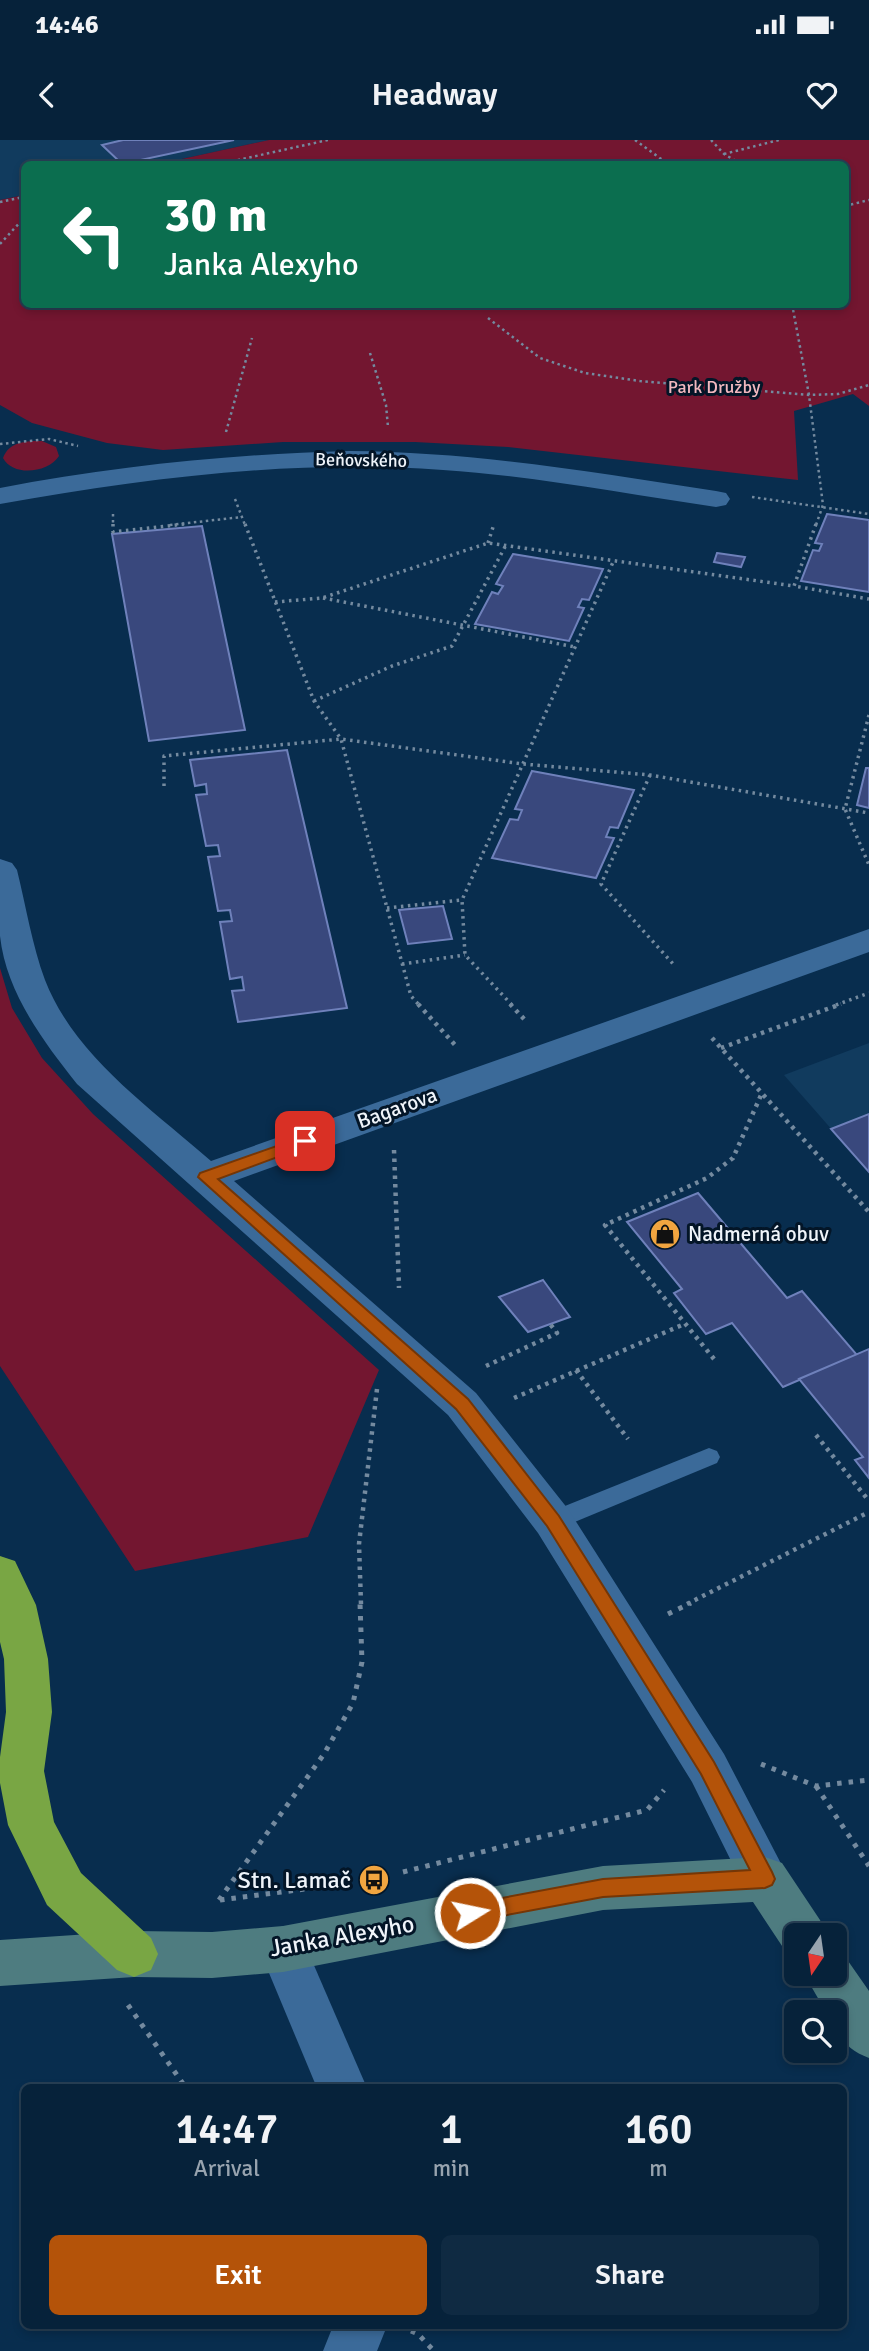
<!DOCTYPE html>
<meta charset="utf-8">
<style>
:root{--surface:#06223a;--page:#0f2a42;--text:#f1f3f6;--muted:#98a4af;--line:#273f54;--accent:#b45309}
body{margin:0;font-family:Signika,sans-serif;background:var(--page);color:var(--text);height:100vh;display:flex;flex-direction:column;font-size:26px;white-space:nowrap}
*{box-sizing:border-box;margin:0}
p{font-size:23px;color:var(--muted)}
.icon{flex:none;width:38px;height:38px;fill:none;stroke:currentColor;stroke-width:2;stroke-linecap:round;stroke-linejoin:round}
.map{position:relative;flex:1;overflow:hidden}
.side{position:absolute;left:21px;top:1944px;width:826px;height:245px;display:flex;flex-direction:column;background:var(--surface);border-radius:10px;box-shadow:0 4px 10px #0003,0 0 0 2px var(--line)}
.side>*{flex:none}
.banner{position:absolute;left:21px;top:21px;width:828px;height:147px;border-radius:10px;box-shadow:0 4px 10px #0003,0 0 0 2px var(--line);background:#0b6e4f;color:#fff;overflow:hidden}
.needle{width:46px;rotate:193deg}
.tools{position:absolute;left:784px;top:1783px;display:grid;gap:14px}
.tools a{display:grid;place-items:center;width:63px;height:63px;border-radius:10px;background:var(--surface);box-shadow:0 4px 10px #0003,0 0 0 2px var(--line);font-size:35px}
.pin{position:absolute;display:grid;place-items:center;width:60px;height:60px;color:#fff;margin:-30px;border-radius:14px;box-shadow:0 4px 10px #0006}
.me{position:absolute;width:77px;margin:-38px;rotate:80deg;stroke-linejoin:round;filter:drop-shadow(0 0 5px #0008)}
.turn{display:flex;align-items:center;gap:24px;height:147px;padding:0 28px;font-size:32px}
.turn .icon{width:91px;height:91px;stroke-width:2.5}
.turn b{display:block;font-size:49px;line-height:60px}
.eta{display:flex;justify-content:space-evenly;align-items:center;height:119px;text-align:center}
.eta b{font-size:42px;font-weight:600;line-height:49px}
.action{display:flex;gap:14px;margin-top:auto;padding:14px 28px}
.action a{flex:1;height:80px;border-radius:10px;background:var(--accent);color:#fff;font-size:28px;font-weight:600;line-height:80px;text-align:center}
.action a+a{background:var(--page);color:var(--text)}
.status{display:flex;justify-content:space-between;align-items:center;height:49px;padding:0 35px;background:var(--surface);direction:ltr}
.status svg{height:19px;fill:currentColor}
header{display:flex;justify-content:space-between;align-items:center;height:91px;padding:0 28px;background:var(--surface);font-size:32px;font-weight:600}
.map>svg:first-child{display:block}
.built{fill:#113b5e}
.green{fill:#731630}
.building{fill:#39487d;stroke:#6f81bb;stroke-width:2}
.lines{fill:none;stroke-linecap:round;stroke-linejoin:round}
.path-far3{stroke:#748a9f;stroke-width:2.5;stroke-dasharray:2.5 3.5;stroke-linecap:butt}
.path-far2{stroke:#748a9f;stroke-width:3.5;stroke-dasharray:2.5 4.5;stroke-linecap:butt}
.path-far1{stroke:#748a9f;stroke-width:4.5;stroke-dasharray:3.5 5;stroke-linecap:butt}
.path{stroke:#748a9f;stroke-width:5;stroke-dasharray:4.5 7;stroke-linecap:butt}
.lane{fill:#3b6a99;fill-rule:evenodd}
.street{fill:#3b6a99;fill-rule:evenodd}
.secondary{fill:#4e7c80;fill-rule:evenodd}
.highway{fill:#79a644;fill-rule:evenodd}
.route{fill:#b45309;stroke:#753606;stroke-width:2}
.labels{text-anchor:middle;stroke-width:6;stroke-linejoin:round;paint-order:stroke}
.far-park-label{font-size:18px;fill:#f2b8bf;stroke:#031527}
.far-street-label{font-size:18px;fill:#eff4fa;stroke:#031527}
.street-label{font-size:21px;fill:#eff4fa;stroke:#031527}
.poi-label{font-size:21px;fill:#eff4fa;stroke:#031527;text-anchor:start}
.near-poi-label{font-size:24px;fill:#eff4fa;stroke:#031527;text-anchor:end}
.near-street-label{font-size:24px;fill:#eff4fa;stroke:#031527}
</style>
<div class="status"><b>14:46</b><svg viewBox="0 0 49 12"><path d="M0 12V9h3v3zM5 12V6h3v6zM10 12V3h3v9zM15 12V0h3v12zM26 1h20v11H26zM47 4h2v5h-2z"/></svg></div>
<header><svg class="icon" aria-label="back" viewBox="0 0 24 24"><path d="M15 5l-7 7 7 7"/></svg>Headway<svg class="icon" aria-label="heart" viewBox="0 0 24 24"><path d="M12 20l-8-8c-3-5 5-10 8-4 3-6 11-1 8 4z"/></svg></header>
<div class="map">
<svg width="869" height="2211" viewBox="0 0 869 2211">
<rect width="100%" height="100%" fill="#082d4e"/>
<g class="built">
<path d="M0,0H269L159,24H24V55L0,60Z"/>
<path d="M869,903V1032L784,935Z"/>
</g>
<g class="green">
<path d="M269,0H869V266L853,254L794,271L798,340L508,307L415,302H283L163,310L107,303L32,283L0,265V60L24,55V164H845V24H159Z"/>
<path d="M42,301L56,307L59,316C48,333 13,337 3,318C9,301 27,301 42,301Z"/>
<path d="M0,828L12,868L42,918L93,974L379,1230L308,1397L135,1431L0,1226Z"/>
</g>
<g class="building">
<path d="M123,0H234L122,24L102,5Z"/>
<path d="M827,374L869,380V452L801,441L813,410L819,411L822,404L815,403Z"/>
<path d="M202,386L245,590L149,601L112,394Z"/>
<path d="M717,413L745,417L741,427L714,422Z"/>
<path d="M513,414L603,429L589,460L582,459L578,467L584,468L569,501L475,484L492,452L498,454L503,446L496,444Z"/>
<path d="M287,610L347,868L238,882L232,851L244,850L242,837L230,839L220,782L232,781L230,770L218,771L208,717L220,716L218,705L206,706L196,655L207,654L206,644L195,646L190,620Z"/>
<path d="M866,628H869V668L857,665Z"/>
<path d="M532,631L634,650L618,688L610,687L606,697L614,698L596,738L492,718L510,679L518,680L522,670L515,669Z"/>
<path d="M443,766L452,799L408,804L399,770Z"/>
<path d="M869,974V1032L831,989Z"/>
<path d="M698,1053L787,1158L802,1151L857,1215L783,1247L732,1183L706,1194L674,1153L682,1149L627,1082Z"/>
<path d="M543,1140L570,1177L528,1192L499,1157Z"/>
<path d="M869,1209V1338L855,1320L863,1317L799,1239Z"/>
</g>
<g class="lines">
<g class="path-far3">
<path d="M635,0L668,24"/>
<path d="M711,0L724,14L741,24"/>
<path d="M724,14L779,0"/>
<path d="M220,24L328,0"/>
<path d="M0,62L24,57"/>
<path d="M845,66L869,60"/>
<path d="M0,104L24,78"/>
<path d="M792,164L809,255L823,365L816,385"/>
<path d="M488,178L540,218L585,233L640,241L809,255L838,254L869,245"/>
<path d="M370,213L386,265L388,287"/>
<path d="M226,292L252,198"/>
<path d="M0,304L49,299L78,306"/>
<path d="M752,357L869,374"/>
<path d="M235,359L245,385"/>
<path d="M113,374V385"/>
<path d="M170,385L242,377"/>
</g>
<g class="path-far2">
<path d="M113,384V392L185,384"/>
<path d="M245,384L314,561L341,599L411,856L419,865"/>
<path d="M816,384L794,446L869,459"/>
<path d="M488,403L494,384"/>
<path d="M323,458L575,507"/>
<path d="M275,462L322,458L488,403L794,446"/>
<path d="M314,561L392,526L452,506L506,405"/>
<path d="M869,575L845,669L869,725"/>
<path d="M650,635L601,744L675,826"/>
<path d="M164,646V616L341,599L523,624L650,635L869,673"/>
<path d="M387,768L462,760"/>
<path d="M402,824L465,815"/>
<path d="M512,865L465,815L462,760L614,420"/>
<path d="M836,865L869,853"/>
</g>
<g class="path-far1">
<path d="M418,864L456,906"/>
<path d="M510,864L526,881"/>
<path d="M712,898L869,1072"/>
<path d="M721,908L841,864"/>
<path d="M394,1010L399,1148"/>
<path d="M714,1219L605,1085L707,1038L733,1018L762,953"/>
<path d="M486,1226L557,1193L550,1184"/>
<path d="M576,1230L628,1299"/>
<path d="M514,1258L682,1185"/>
<path d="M816,1295L869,1361"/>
<path d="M361,1464L359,1404L377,1249"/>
<path d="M687,1464L869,1372"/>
</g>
<g class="path">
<path d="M668,1474L691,1463"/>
<path d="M761,1624L816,1646L869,1640"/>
<path d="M816,1646L869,1726"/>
<path d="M403,1732L647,1670L664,1650"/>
<path d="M219,1760L324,1614L353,1563L362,1522L360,1463"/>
<path d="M220,1760L336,1745"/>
<path d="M128,1865L186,1948"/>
<path d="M411,2191L418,2194L434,2211"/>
</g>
<path class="lane" d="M709,1308L717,1311L720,1317L717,1323L553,1391L545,1388L541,1381L545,1374Z"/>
<g class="street">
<path d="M350,311C474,312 594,332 716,351L726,353L730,359L726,365L716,367C625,354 535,336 443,330C295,319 145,338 0,364V348C116,326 232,314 350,311Z"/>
<path d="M0,719L12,723L17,730C26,766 32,805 45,840C75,917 151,968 211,1021L869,789V812L234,1041L476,1253L568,1369L724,1614L789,1739L782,1755L765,1761L748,1755L692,1642L538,1393L448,1275L77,944C43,901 6,852 0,796C0,771 0,745 0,719Z"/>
<path d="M283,1786L300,1793L367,1948H317L259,1809L266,1793Z"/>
<path d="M333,2186H387L377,2211H323Z"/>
</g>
<g class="secondary">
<path d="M765,1717L782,1723L820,1780L827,1796H796V1816L786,1812L753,1762L603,1770L283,1832L212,1838L134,1837L0,1846V1800L134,1791L212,1792L283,1786L603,1726Z"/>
<path d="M835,1813L846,1818L869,1851V1918C848,1910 835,1897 835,1872H826L804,1834H835Z"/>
</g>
<path class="highway" d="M0,1416L15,1421L36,1465L48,1519L52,1572L44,1631L54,1682L81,1733L151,1798L158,1814L151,1830L134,1837L117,1830L47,1765L8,1685L0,1643V1617L6,1572L4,1519L0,1502Z"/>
</g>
<path class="route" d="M305,996L313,1001L310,1005L218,1039L468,1259L559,1376L714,1622L772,1732L775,1739L772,1745L765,1748L603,1757L470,1782L462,1780L460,1773L462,1767L470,1764L603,1739L750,1730L701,1634L547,1386L456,1269L198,1037L200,1033Z"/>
<defs>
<g id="shop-disc" transform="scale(1.575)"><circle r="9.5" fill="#f1a540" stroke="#031527"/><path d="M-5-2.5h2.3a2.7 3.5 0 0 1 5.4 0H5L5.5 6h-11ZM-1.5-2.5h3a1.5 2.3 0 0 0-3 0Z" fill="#111"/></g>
<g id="bus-disc" transform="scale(1.575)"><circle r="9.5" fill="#f1a540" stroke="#031527"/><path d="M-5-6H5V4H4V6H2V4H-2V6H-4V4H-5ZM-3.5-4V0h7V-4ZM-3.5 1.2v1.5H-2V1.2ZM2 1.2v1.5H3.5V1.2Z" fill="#111"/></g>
</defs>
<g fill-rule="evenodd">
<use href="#shop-disc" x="665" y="1094"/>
<use href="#bus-disc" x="374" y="1740"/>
</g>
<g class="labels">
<g class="far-park-label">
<text x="714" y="253">Park Družby</text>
</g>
<g class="far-street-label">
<text transform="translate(361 320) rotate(1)" y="6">Beňovského</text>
</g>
<g class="street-label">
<text transform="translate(397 968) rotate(-20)" y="7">Bagarova</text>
</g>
<g class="poi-label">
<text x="688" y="1101">Nadmerná obuv</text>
</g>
<g class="near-poi-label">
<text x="351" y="1748">Stn. Lamač</text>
</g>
<g class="near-street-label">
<text transform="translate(342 1796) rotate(-10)" y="8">Janka Alexyho</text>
</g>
</g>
</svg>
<div class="tools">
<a><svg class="needle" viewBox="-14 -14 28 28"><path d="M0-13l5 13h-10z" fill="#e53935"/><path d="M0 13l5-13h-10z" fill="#98a4af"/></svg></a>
<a><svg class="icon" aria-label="search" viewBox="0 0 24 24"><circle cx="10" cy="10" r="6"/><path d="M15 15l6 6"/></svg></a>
</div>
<div class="pin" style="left:305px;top:1001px;background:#d93025"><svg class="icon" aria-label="arrive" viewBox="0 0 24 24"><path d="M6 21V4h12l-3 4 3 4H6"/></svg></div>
<svg class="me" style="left:470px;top:1773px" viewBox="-20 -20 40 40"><circle r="17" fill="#b45309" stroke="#fff" stroke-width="3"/><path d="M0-11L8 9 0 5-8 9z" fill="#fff"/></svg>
<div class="banner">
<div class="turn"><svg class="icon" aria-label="left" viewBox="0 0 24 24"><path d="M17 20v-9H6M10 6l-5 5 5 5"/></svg><div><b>30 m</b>Janka Alexyho</div></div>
</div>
<section class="side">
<div class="eta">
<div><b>14:47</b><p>Arrival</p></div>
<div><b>1</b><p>min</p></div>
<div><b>160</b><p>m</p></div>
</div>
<div class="action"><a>Exit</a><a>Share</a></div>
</section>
</div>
